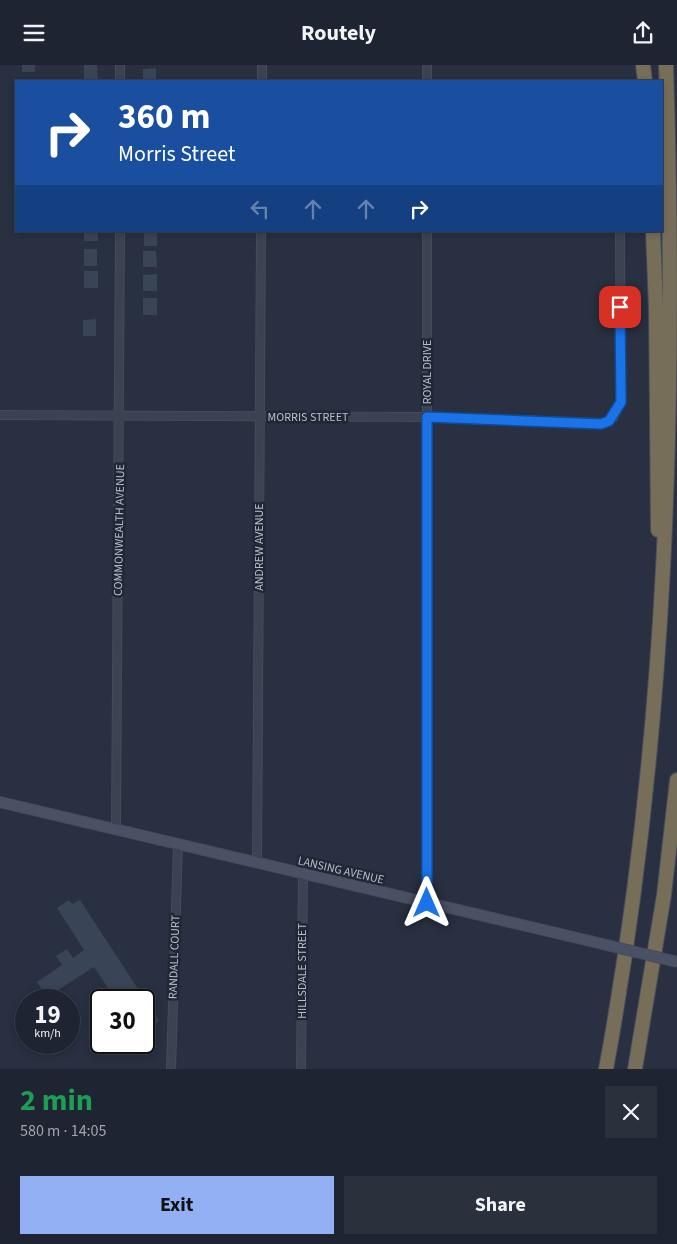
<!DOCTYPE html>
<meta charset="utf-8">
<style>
:root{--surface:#1e2431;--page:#2b303d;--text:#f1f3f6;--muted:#a1a4ab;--line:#3c414d;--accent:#94b0f4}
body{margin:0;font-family:"Source Sans 3",sans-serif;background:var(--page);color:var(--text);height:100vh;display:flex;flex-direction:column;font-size:19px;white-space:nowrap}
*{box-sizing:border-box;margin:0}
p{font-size:16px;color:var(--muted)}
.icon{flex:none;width:28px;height:28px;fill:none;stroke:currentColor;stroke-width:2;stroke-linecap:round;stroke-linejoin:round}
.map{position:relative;height:1004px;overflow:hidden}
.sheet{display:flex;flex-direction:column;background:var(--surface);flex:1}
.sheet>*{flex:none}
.hud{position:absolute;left:15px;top:15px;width:648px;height:152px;border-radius:0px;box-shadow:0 2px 8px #0003,0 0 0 1px var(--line);background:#1a4fa0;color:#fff;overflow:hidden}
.speed{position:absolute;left:15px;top:924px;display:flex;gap:10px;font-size:25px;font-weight:700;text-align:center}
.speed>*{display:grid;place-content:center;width:65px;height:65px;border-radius:50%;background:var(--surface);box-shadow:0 2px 8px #0003,0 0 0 1px var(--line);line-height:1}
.speed small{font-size:12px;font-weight:400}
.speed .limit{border:2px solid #111;border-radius:8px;background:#fff;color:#111}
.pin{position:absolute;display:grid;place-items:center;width:42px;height:42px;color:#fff;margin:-21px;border-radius:10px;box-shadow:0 2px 8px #0006}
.me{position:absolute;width:55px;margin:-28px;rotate:0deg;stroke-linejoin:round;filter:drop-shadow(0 0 4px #0008)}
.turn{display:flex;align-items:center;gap:18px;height:105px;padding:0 20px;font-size:22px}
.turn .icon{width:65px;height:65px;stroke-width:2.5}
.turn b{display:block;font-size:35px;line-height:42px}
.lanes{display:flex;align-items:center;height:48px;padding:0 20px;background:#0003;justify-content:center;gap:25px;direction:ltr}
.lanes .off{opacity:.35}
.round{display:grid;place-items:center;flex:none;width:52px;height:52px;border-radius:0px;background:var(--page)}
.headline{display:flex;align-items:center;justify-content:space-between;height:85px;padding:0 20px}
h1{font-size:30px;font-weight:700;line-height:38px;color:#1e9e55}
.button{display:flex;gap:10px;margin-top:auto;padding:10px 20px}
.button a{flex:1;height:58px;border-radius:0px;background:var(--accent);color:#111;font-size:20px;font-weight:700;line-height:58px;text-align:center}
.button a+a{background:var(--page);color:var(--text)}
header{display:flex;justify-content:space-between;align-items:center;height:65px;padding:0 20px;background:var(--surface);font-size:22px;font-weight:700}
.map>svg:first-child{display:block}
.building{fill:#3a4457}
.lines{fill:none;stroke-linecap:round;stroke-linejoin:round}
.minor-casing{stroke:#454b5a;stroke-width:10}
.secondary-casing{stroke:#454b5a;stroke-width:12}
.motorway-casing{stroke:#464d5b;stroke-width:16}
.minor{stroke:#3c4251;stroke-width:8}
.secondary{stroke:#4a5164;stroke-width:10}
.motorway{stroke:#776e59;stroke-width:14}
.secondary-bridge-casing{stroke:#454b5a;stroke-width:12;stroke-linecap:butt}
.secondary-bridge{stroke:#4a5164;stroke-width:10}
.route-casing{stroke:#114b97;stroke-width:12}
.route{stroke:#1a73e8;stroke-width:9}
.labels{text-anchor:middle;stroke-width:5;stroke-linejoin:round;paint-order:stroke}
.street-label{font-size:12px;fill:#b9becb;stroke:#202736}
</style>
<header><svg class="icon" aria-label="menu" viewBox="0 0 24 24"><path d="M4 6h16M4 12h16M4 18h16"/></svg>Routely<svg class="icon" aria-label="share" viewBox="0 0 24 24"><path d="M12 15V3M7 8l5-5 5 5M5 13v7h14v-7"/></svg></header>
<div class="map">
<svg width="677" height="1004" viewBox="0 0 677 1004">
<rect width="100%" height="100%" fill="#283041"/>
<g class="building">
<rect x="22" y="0" width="13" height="7"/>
<path d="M84,0H97L98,16H84Z"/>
<path d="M156,3V16H143V4Z"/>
<rect x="84" y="166" width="14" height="10"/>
<rect x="144" y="166" width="13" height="15"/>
<rect x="84" y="184" width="13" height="17"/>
<path d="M143,186H156L157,202H143Z"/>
<rect x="84" y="206" width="14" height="17"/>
<path d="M157,209V226H143V210Z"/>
<rect x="143" y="233" width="14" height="17"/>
<path d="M96,254V271H83V255Z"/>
<path d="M69,835L72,839L80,835L159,956L144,966V935H116L94,902L47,932L37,917L62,900L56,891L67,884L73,893L84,885L57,843Z"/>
</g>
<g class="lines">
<g class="minor-casing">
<g id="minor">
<path d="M120,0V16"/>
<path d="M427,0V16"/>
<path d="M262,16V0"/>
<path d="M427,166V838"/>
<path d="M0,350L427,352L605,358L613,353L621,337L620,166"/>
<path d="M116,763L120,166"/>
<path d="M257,798L261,166"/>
<path d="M171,1004L178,779"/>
<path d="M301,1004L303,808"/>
</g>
</g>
<g class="secondary-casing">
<path id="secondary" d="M0,737L590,876"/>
</g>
<g class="motorway-casing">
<g id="motorway">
<path d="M643,0L645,16"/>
<path d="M653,166L656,243L658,465"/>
<path d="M606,1004C667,673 677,336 666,0"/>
<path d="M635,1004L664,830L677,715"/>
</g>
</g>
<use href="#minor" class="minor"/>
<use href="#secondary" class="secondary"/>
<use href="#motorway" class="motorway"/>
<g class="secondary-bridge-casing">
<path id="secondary-bridge" d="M590,876L677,897"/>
</g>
<use href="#secondary-bridge" class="secondary-bridge"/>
</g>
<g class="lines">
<g class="route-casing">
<path id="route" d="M427,838V352L601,359L609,356L621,337L620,242"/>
</g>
<use href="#route" class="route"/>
</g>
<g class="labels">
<g class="street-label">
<text transform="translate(427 307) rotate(-90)" y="4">ROYAL DRIVE</text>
<text x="308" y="356">MORRIS STREET</text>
<text transform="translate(119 465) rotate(-89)" y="4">COMMONWEALTH AVENUE</text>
<text transform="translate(259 482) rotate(-90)" y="4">ANDREW AVENUE</text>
<text transform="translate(341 805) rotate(13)" y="4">LANSING AVENUE</text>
<text transform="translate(174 892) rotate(-88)" y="4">RANDALL COURT</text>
<text transform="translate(302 906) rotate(-90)" y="4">HILLSDALE STREET</text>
</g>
</g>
</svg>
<div class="speed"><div>19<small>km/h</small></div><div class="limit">30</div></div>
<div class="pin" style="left:620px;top:242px;background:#d93025"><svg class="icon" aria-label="arrive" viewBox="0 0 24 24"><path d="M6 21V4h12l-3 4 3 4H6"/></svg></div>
<svg class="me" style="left:427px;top:838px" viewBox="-20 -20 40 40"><path d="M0-17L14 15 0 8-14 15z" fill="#1a73e8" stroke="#fff" stroke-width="4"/></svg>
<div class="hud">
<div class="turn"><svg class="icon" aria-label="right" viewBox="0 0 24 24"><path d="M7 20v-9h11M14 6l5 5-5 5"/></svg><div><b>360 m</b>Morris Street</div></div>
<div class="lanes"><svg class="icon off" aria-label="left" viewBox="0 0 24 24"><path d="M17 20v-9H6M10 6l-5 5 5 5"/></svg><svg class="icon off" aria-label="ahead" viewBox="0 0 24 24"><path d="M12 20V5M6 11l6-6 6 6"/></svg><svg class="icon off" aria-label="ahead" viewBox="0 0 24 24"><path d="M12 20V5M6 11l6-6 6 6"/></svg><svg class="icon" aria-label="right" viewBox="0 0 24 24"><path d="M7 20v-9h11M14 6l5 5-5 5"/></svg></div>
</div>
</div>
<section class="sheet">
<div class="headline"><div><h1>2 min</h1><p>580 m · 14:05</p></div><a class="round"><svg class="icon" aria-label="close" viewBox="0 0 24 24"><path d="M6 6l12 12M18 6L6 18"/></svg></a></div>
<div class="button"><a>Exit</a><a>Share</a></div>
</section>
